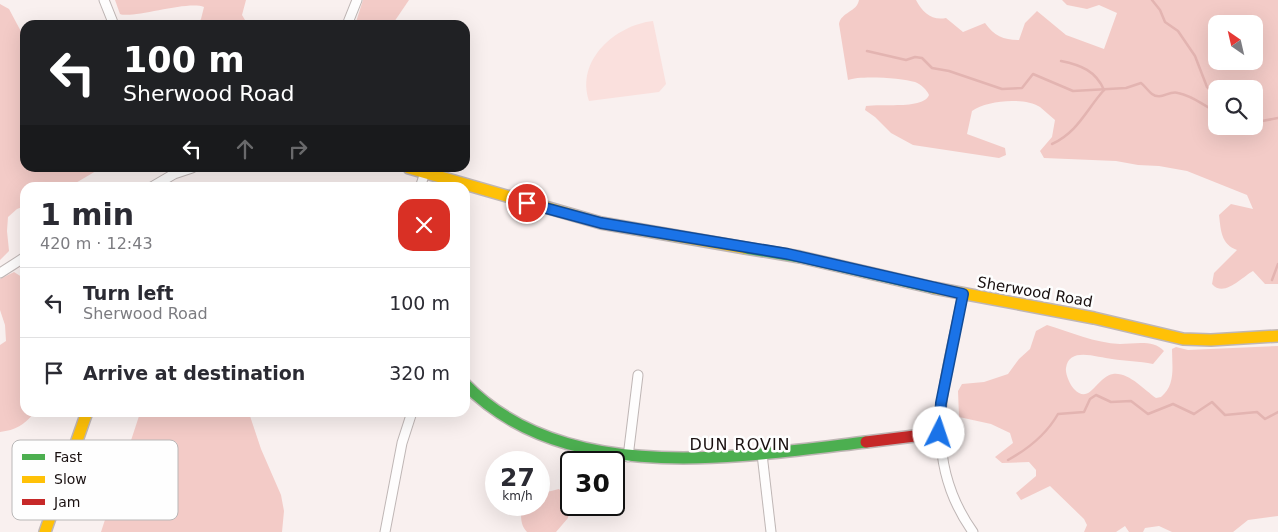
<!DOCTYPE html>
<meta charset="utf-8">
<style>
:root{--surface:#fff;--page:#f2f2f3;--text:#2b2b33;--muted:#7c7c81;--line:#e1e1e2}
body{margin:0;font-family:"DejaVu Sans",sans-serif;background:var(--page);color:var(--text);height:100vh;display:flex;flex-direction:column;font-size:19px;white-space:nowrap}
*{box-sizing:border-box;margin:0}
p{font-size:16px;color:var(--muted)}
.icon{flex:none;width:28px;height:28px;fill:none;stroke:currentColor;stroke-width:2;stroke-linecap:round;stroke-linejoin:round}
.map{position:relative;flex:1;overflow:hidden}
.side{position:absolute;left:20px;top:182px;width:450px;height:235px;display:flex;flex-direction:column;background:var(--surface);border-radius:15px;box-shadow:0 5px 20px #0002}
.side>*{flex:none}
.top-card{position:absolute;left:20px;top:20px;width:450px;height:152px;border-radius:15px;box-shadow:0 5px 20px #0002;background:#202124;color:#fff;overflow:hidden}
.needle{width:32px;rotate:326deg}
.buttons{position:absolute;left:1208px;top:15px;display:grid;gap:10px}
.buttons a{display:grid;place-items:center;width:55px;height:55px;border-radius:10px;background:var(--surface);box-shadow:0 5px 20px #0002;font-size:25px}
.speed{position:absolute;left:485px;top:451px;display:flex;gap:10px;font-size:25px;font-weight:700;text-align:center}
.speed>*{display:grid;place-content:center;width:65px;height:65px;border-radius:50%;background:var(--surface);box-shadow:0 5px 20px #0002;line-height:1}
.speed small{font-size:12px;font-weight:400}
.speed .limit{border:2px solid #111;border-radius:8px;background:#fff;color:#111}
.pin{position:absolute;display:grid;place-items:center;width:42px;height:42px;color:#fff;margin:-21px;border:2px solid #fff;border-radius:50%;box-shadow:0 1px 5px #0007}
.me{position:absolute;width:55px;margin:-28px;rotate:4deg;stroke-linejoin:round;filter:drop-shadow(0 0 4px #0008)}
.turn{display:flex;align-items:center;gap:18px;height:105px;padding:0 20px;font-size:22px}
.turn .icon{width:65px;height:65px;stroke-width:2.5}
.turn b{display:block;font-size:35px;line-height:42px}
.lanes{display:flex;align-items:center;height:48px;padding:0 20px;background:#0003;justify-content:center;gap:25px;direction:ltr}
.lanes .off{opacity:.35}
.round{display:grid;place-items:center;flex:none;width:52px;height:52px;border-radius:15px;background:var(--page)}
.headline{display:flex;align-items:center;justify-content:space-between;height:85px;padding:0 20px}
h1{font-size:30px;font-weight:700;line-height:38px}
ul{padding:0;list-style:none}
li{display:flex;align-items:center;gap:15px;height:70px;padding:0 20px;border-top:1px solid var(--line)}
li div{flex:1}
li b{display:block;font-size:19px}
li em{font-style:normal}
.map>svg:first-child{display:block}
.green{fill:#fae0dd}
.forest{fill:#f3cbc7;fill-rule:evenodd}
.lines{fill:none;stroke-linecap:round;stroke-linejoin:round}
.stream{stroke:#e3b4b1;stroke-width:2.5}
.street-casing{stroke:#bfb6b5;stroke-width:11}
.fast-casing{stroke:#bfb6b5;stroke-width:14}
.slow-casing{stroke:#bfb6b5;stroke-width:14}
.jam-casing{stroke:#bfb6b5;stroke-width:14}
.street{stroke:#fefdfd;stroke-width:9}
.fast{stroke:#4caf50;stroke-width:11}
.slow{stroke:#ffc107;stroke-width:11}
.jam{stroke:#c62828;stroke-width:11}
.route-casing{stroke:#114b97;stroke-width:12}
.route{stroke:#1a73e8;stroke-width:9}
.labels{text-anchor:middle;stroke-width:5;stroke-linejoin:round;paint-order:stroke}
.street-label{font-size:15px;fill:#191010;stroke:#fefefe}
.neighbourhood-label{font-size:16px;letter-spacing:1px;fill:#191010;stroke:#fefefe}
.key{fill:#fefefe;stroke:#b9b7b7;stroke-width:1}
.key-label{font-size:14px;fill:#191010}
</style>
<div class="map">
<svg width="1278" height="532" viewBox="0 0 1278 532">
<rect width="100%" height="100%" fill="#f9f0ef"/>
<path class="green" d="M653,21L666,84L659,92L589,101C575,60 616,25 653,21Z"/>
<g class="forest">
<path d="M115,0H246L242,15L248,25H197L201,19L204,7C188,0 133,19 120,14Z"/>
<path d="M363,0H409L392,25H355Z"/>
<path d="M859,0H916C922,12 932,21 946,18L963,32L985,23C994,36 1004,40 1019,40L1025,23L1037,11L1066,35L1104,49L1117,13L1099,5L1087,9L1067,5L1062,0H1278V284H1265L1253,271C1242,277 1224,298 1212,284L1214,273L1237,250C1221,244 1221,231 1219,215L1231,204L1253,209L1247,195L1187,171L1159,166L1138,165L1116,161L1044,158L1040,151L1052,137L1055,120C1050,116 1045,111 1040,107C1024,97 987,100 972,111L967,134L1005,148L1006,155L999,158L913,145L891,133L875,117L865,110L866,106C881,103 923,110 929,95C927,90 921,84 915,82C902,78 860,75 848,80L839,24C841,12 857,12 859,0ZM1216,24H1254V61H1216ZM1216,89H1254V126H1216Z"/>
<path d="M0,4L9,9L25,39V168H101L69,187L25,188V206L17,209L8,217L7,231L9,251L0,260Z"/>
<path d="M14,272L25,279V412L34,413C24,425 16,430 0,432V345L6,341L5,325L0,310V279Z"/>
<path d="M1047,325C1070,332 1095,343 1120,344C1134,344 1153,339 1164,351L1153,364C1139,361 1126,361 1112,359C1098,358 1069,346 1066,368C1065,373 1070,385 1074,389C1090,406 1096,377 1113,374C1129,372 1144,390 1156,398L1161,397C1176,385 1172,366 1172,349L1176,347L1188,350L1278,346V516L1248,520L1233,532H1172L1159,526L1145,528L1143,532H1129L1125,526L1116,532H1084L1087,525L1084,519L1050,486L1021,500L1016,493L1036,476V470L1029,462L1002,463L995,457L1013,443L1010,433L991,424L959,417L958,391L962,384L984,382L1008,374L1019,359L1030,349L1036,331Z"/>
<path d="M140,413H249L261,449L281,495L284,511L282,532H101Z"/>
<path d="M559,489L570,502L568,518L556,532H527C520,525 520,514 523,505H539V494Z"/>
</g>
<g class="lines">
<g class="stream">
<path d="M1152,0L1160,10L1165,22L1178,31L1195,56L1207,87L1216,97"/>
<path d="M867,51L906,60L915,57L922,58L932,68L949,71L1002,89L1022,88L1033,74L1073,91L1126,88L1141,83C1145,86 1148,91 1152,94C1161,101 1169,90 1178,93C1196,97 1201,105 1216,111"/>
<path d="M1061,61C1081,65 1096,71 1104,90"/>
<path d="M1254,117L1262,121L1278,118"/>
<path d="M1052,144C1078,132 1086,110 1104,90"/>
<path d="M1272,280L1278,264"/>
<path d="M1008,460C1028,449 1046,435 1058,414L1084,412L1090,399L1096,395L1111,402L1131,401L1148,414L1173,404L1194,414L1212,402L1225,415L1257,412L1265,419L1278,412"/>
</g>
<g class="street-casing">
<g id="street">
<path d="M104,0L114,25"/>
<path d="M347,25L357,0"/>
<path d="M150,188L174,174L192,168"/>
<path d="M420,188L425,172"/>
<path d="M0,273L25,257"/>
<path d="M963,294C946,379 918,455 973,532"/>
<path d="M762,454L771,532"/>
<path d="M628,457L638,375"/>
<path d="M385,532L402,443L412,412"/>
</g>
</g>
<g class="fast-casing">
<g id="fast">
<path d="M745,248L800,257L934,288"/>
<path d="M465,384C564,487 740,457 866,442"/>
</g>
</g>
<g class="slow-casing">
<g id="slow">
<path d="M409,168L601,223L745,248"/>
<path d="M934,288L1094,318L1183,339L1211,340L1278,336"/>
<path d="M45,532L87,412"/>
</g>
</g>
<g class="jam-casing">
<path id="jam" d="M866,442L939,433"/>
</g>
<use href="#street" class="street"/>
<use href="#fast" class="fast"/>
<use href="#slow" class="slow"/>
<use href="#jam" class="jam"/>
</g>
<g class="lines">
<g class="route-casing">
<path id="route" d="M527,203L601,223L788,254L963,294L941,403L939,433"/>
</g>
<use href="#route" class="route"/>
</g>
<g class="labels">
<g class="street-label">
<text transform="translate(1035 292) rotate(10)" y="5">Sherwood Road</text>
</g>
<g class="neighbourhood-label">
<text x="740" y="450">DUN ROVIN</text>
</g>
</g>
<rect x="12" y="440" width="166" height="80" rx="8" class="key"/>
<rect x="22" y="454" width="23" height="6" fill="#4caf50"/>
<rect x="22" y="476" width="23" height="7" fill="#ffc107"/>
<rect x="22" y="499" width="23" height="6" fill="#c62828"/>
<g class="key-label">
<text x="54" y="462">Fast</text>
<text x="54" y="484">Slow</text>
<text x="54" y="507">Jam</text>
</g>
</svg>
<div class="buttons">
<a><svg class="needle" viewBox="-14 -14 28 28"><path d="M0-13l5 13h-10z" fill="#e53935"/><path d="M0 13l5-13h-10z" fill="#7c7c81"/></svg></a>
<a><svg class="icon" aria-label="search" viewBox="0 0 24 24"><circle cx="10" cy="10" r="6"/><path d="M15 15l6 6"/></svg></a>
</div>
<div class="speed"><div>27<small>km/h</small></div><div class="limit">30</div></div>
<div class="pin" style="left:527px;top:203px;background:#d93025"><svg class="icon" aria-label="arrive" viewBox="0 0 24 24"><path d="M6 21V4h12l-3 4 3 4H6"/></svg></div>
<svg class="me" style="left:939px;top:433px" viewBox="-20 -20 40 40"><circle r="19" fill="#fff"/><path d="M0-13L10 11 0 6-10 11z" fill="#1a73e8"/></svg>
<div class="top-card">
<div class="turn"><svg class="icon" aria-label="left" viewBox="0 0 24 24"><path d="M17 20v-9H6M10 6l-5 5 5 5"/></svg><div><b>100 m</b>Sherwood Road</div></div>
<div class="lanes"><svg class="icon" aria-label="left" viewBox="0 0 24 24"><path d="M17 20v-9H6M10 6l-5 5 5 5"/></svg><svg class="icon off" aria-label="ahead" viewBox="0 0 24 24"><path d="M12 20V5M6 11l6-6 6 6"/></svg><svg class="icon off" aria-label="right" viewBox="0 0 24 24"><path d="M7 20v-9h11M14 6l5 5-5 5"/></svg></div>
</div>
<section class="side">
<div class="headline"><div><h1>1 min</h1><p>420 m · 12:43</p></div><a class="round" style="background:#d93025;color:#fff"><svg class="icon" aria-label="close" viewBox="0 0 24 24"><path d="M6 6l12 12M18 6L6 18"/></svg></a></div>
<ul>
<li><svg class="icon" aria-label="left" viewBox="0 0 24 24"><path d="M17 20v-9H6M10 6l-5 5 5 5"/></svg><div><b>Turn left</b><p>Sherwood Road</p></div><em>100 m</em></li>
<li><svg class="icon" aria-label="arrive" viewBox="0 0 24 24"><path d="M6 21V4h12l-3 4 3 4H6"/></svg><div><b>Arrive at destination</b></div><em>320 m</em></li>
</ul>
</section>
</div>
